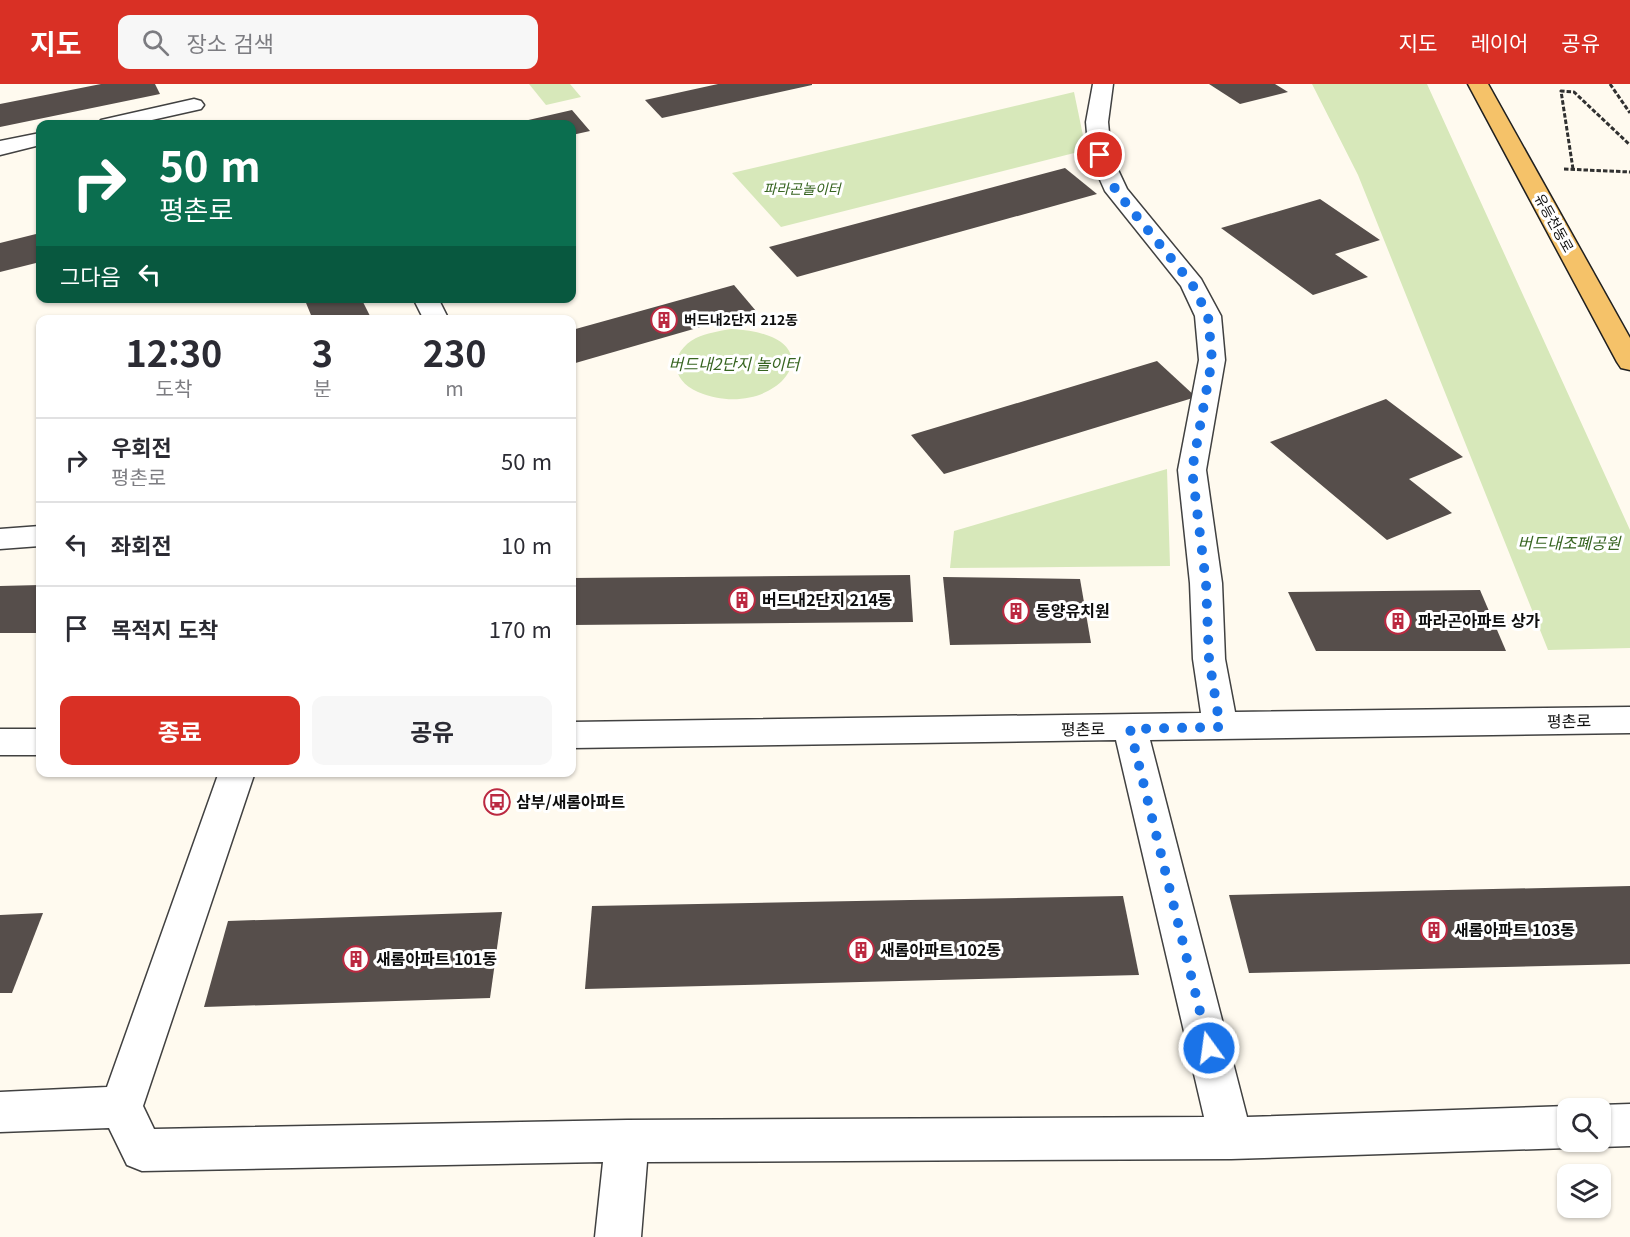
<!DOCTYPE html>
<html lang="ko">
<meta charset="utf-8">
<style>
:root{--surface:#fff;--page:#f7f7f7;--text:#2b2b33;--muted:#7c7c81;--line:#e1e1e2;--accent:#d93025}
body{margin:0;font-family:Georgia,"Noto Sans KR",serif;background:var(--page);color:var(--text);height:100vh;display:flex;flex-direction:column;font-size:22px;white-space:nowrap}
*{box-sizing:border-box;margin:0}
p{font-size:20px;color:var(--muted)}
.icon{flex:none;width:33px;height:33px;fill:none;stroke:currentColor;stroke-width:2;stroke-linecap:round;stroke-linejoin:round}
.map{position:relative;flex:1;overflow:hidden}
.details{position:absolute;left:36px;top:231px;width:540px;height:462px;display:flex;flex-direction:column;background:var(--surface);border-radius:12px;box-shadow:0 2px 4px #0004}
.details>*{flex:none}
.top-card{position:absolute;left:36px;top:36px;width:540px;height:183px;border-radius:12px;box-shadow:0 2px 4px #0004;background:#0b6e4f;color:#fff;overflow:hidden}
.fabs{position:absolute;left:1557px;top:1014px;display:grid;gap:12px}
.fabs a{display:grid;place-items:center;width:54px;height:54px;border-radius:12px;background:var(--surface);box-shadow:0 2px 4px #0004;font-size:30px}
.pin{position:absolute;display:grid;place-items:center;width:51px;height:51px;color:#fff;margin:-26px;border:3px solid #fff;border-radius:50%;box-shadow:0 2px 6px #0007}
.me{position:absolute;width:66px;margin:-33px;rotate:346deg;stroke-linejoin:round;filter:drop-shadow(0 0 4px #0008)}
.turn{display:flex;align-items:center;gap:21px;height:126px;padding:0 24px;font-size:27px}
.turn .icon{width:78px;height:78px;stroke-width:2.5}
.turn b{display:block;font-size:42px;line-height:51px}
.then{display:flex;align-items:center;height:57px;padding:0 24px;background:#0003;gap:12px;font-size:22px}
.eta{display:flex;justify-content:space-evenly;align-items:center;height:102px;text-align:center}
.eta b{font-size:36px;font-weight:700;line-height:42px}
.cta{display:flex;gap:12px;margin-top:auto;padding:12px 24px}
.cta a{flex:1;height:69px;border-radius:12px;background:var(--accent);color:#fff;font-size:24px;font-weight:700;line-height:69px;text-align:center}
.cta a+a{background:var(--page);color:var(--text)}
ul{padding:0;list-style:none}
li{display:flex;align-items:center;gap:18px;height:84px;padding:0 24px;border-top:2px solid var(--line)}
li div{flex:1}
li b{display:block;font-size:22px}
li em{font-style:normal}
header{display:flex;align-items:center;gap:36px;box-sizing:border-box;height:84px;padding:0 30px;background:var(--accent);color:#fff}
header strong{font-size:28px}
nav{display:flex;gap:33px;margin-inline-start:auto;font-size:21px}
.search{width:420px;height:54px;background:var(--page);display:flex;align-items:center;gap:15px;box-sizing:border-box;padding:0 21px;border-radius:12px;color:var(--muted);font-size:22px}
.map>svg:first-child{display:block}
.green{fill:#d7e8ba}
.building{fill:#564e4b}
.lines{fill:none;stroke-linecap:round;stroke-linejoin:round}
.minor-casing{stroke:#414141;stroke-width:3}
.major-casing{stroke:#1f1f1f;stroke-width:3}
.path{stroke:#303030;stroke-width:3;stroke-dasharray:4.5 2;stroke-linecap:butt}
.minor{fill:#fff;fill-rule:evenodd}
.major{fill:#f5c269;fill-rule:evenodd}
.route{stroke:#1a73e8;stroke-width:10;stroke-dasharray:0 18}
.labels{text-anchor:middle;stroke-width:6;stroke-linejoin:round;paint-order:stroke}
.far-park-label{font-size:14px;font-style:italic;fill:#366420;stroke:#fff}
.far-street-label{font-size:14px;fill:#0e0e0e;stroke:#fff}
.far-poi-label{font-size:14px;font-weight:bold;fill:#0e0e0e;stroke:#fff;text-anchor:start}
.park-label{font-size:16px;font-style:italic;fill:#366420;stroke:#fff}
.poi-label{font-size:16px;font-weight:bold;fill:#0e0e0e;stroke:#fff;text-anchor:start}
.street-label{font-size:16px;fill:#0e0e0e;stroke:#fff}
</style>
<header>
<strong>지도</strong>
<div class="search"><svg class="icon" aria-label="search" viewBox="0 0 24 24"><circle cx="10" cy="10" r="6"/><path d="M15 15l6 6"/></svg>장소 검색</div>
<nav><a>지도</a><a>레이어</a><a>공유</a></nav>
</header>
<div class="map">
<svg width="1630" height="1153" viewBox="0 0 1630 1153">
<rect width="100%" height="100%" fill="#fffaef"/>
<g class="green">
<path d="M529,0H570L581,13L546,21Z"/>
<path d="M1312,0H1427L1630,446V564L1548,566L1358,91Z"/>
<path d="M1074,8L1086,66L781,143L732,89Z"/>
<path d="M731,245C846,251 776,341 698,308C671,297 668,269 696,254C707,249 719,247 731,245Z"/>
<path d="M1167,385L1170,482L950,484L954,447Z"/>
</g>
<g class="building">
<path d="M101,0H155L160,10L0,43V20Z"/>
<path d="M718,0H812V1L662,34L645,16Z"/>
<path d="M1209,0H1275L1288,8L1240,20Z"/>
<path d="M572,26L590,47L572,51V40H511Z"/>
<path d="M1065,84L1097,110L797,193L769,163Z"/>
<path d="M1320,115L1380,156L1335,170L1368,193L1313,211L1221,144Z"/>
<path d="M40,149V178L0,188V159Z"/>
<path d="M734,201L756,227L572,280V246Z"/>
<path d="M304,214H361L372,236H313Z"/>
<path d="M1157,277L1196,313L944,390L911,351Z"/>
<path d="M1386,315L1463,373L1409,395L1452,429L1387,456L1270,358Z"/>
<path d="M910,491L913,538L572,541V494Z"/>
<path d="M943,493L1080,495L1091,559L950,561Z"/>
<path d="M40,501V549H0V502Z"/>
<path d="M1480,506L1506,567H1316L1288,508Z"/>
<path d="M1630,802V880L1249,889L1229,811Z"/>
<path d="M1123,812L1139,891L585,905L592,822Z"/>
<path d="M502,828L490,914L204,923L228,837Z"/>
<path d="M43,829L12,909H0V831Z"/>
</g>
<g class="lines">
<g class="minor-casing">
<g id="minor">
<path d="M1093,0H1113L1108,38L1111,71L1127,105L1201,195L1221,232L1225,276L1206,386L1222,499L1225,575L1235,628L1630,623V649L1150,656L1247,1033L1568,1022L1574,1024H1568V1058H1583L1568,1064L1231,1075L647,1078L641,1153H595L603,1078L142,1087L127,1081L109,1044L0,1048V1008L107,1003L219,688H255L143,1022L154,1045L627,1036L1204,1033L1116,656L572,664V638L1201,629L1193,575L1190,499L1178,386L1199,276L1195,232L1181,202L1105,107L1089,71L1086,38Z"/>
<path d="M194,15L201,17L204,21L201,25L134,40H97L101,36Z"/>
<path d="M40,49V61L0,71V57Z"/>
<path d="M413,214H438L449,236H424Z"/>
<path d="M40,442V462L0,465V445Z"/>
<rect x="0" y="645" width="40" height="26"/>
<path d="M1630,1020V1062L1600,1063L1587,1058H1600V1024H1592L1600,1021Z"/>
</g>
</g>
<g class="major-casing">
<path id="major" d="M1468,0H1488L1630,254V286L1621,284L1617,278Z"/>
</g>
<g class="path">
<path d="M1610,0L1630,29"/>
<path d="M1564,85L1630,88"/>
<path d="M1573,85L1561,7L1574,8L1630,61"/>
</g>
<use href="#minor" class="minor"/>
<use href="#major" class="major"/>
</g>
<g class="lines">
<path class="route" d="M1100,71L1116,107L1192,200L1208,232L1212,276L1192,386L1206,499L1209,575L1220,643L1130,645L1209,964"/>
</g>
<defs>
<g id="building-ring" transform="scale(1.35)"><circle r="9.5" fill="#fff" stroke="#bb2941" stroke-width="1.5"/><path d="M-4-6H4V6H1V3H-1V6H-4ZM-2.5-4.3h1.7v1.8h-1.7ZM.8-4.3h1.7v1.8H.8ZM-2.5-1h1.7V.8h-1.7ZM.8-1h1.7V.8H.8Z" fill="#bb2941"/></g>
<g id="bus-ring" transform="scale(1.35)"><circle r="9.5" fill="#fff" stroke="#bb2941" stroke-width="1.5"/><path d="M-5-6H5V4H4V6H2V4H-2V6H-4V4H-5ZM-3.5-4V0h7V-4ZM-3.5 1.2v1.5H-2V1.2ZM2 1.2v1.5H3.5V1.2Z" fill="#bb2941"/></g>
</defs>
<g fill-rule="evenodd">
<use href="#building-ring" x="664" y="236"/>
<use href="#building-ring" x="742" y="516"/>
<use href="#building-ring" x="1016" y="527"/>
<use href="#building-ring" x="1398" y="537"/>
<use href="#bus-ring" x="497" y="718"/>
<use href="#building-ring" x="1434" y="846"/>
<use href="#building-ring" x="861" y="866"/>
<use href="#building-ring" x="356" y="875"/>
</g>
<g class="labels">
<g class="far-park-label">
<text x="802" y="110">파라곤놀이터</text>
</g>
<g class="far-street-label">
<text transform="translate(1554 139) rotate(61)" y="5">유등천동로</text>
</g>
<g class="far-poi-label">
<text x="684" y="241">버드내2단지 212동</text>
</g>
<g class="park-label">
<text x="734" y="286">버드내2단지 놀이터</text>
<text x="1569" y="465">버드내조폐공원</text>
</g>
<g class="poi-label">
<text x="762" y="522">버드내2단지 214동</text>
<text x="1036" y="533">동양유치원</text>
<text x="1418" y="543">파라곤아파트 상가</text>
<text x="516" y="724">삼부/새롬아파트</text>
<text x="1454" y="852">새롬아파트 103동</text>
<text x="880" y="872">새롬아파트 102동</text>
<text x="376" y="881">새롬아파트 101동</text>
</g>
<g class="street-label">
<text transform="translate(1569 637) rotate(-1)" y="6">평촌로</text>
<text transform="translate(1083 645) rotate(-1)" y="6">평촌로</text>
</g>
</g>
</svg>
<div class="fabs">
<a><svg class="icon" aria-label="search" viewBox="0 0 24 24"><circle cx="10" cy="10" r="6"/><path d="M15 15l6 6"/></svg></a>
<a><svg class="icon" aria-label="layers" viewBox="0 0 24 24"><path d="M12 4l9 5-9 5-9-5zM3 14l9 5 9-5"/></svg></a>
</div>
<div class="pin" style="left:1100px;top:71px;background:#d93025"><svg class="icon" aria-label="arrive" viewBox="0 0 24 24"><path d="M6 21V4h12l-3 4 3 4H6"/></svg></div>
<svg class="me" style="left:1209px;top:964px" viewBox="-20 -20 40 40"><circle r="17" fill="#1a73e8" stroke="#fff" stroke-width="3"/><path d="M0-11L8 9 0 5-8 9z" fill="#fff"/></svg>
<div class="top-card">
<div class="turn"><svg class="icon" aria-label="right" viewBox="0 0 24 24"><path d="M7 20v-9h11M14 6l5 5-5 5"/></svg><div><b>50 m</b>평촌로</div></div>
<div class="then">그다음<svg class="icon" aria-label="left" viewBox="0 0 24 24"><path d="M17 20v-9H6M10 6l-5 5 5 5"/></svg></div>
</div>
<section class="details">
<div class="eta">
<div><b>12:30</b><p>도착</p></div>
<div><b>3</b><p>분</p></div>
<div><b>230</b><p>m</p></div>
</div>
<ul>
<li><svg class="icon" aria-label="right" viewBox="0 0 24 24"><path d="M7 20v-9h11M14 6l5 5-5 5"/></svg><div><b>우회전</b><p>평촌로</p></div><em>50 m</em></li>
<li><svg class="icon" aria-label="left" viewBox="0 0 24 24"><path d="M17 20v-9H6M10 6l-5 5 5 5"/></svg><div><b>좌회전</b></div><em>10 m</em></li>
<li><svg class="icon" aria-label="arrive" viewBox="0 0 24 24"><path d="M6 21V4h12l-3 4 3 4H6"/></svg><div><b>목적지 도착</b></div><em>170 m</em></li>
</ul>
<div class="cta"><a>종료</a><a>공유</a></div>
</section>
</div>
